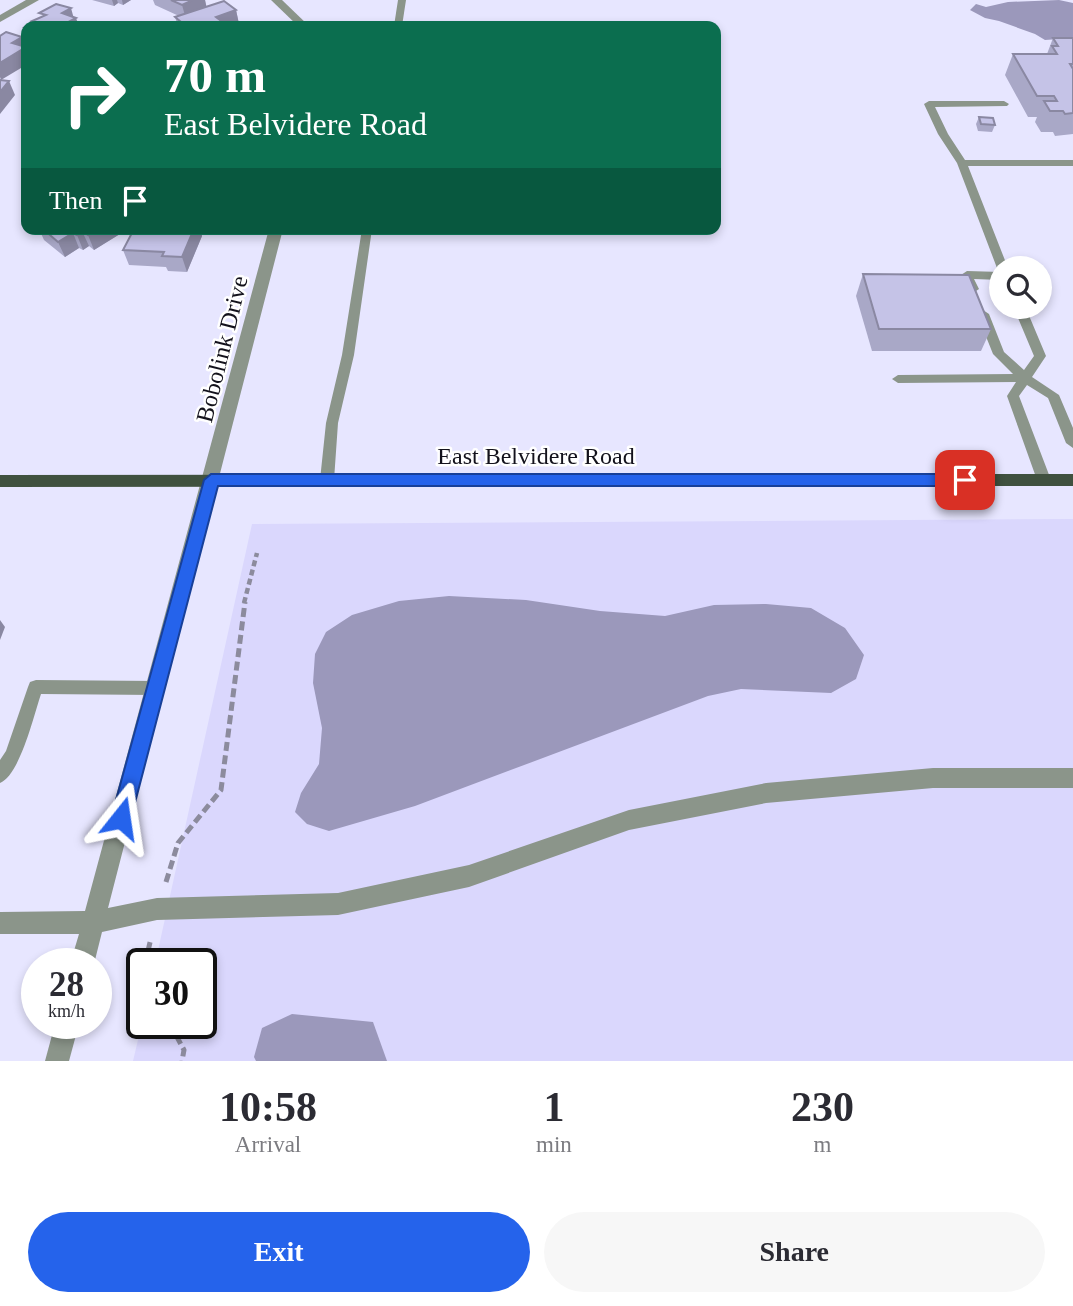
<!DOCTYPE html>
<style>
:root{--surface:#fff;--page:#f7f7f7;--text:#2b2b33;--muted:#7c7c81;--accent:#2563eb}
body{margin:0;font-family:"Times New Roman",serif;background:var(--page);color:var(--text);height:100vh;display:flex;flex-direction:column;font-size:26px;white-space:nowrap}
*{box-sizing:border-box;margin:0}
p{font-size:23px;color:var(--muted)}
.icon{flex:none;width:38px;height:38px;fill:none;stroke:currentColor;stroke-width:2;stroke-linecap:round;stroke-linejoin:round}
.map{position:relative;height:1061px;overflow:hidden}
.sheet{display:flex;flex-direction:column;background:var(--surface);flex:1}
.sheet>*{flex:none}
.guide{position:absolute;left:21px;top:21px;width:700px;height:214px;border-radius:14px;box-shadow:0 4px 10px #0003;background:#0b6e4f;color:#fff;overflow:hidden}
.controls{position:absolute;left:989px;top:256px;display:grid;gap:14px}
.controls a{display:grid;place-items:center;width:63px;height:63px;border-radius:50%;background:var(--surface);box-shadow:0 4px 10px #0003;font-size:35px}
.speed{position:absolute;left:21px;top:948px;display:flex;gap:14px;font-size:35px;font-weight:700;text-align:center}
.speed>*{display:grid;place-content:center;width:91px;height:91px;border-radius:50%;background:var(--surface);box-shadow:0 4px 10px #0003;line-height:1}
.speed small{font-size:18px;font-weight:400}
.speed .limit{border:4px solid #111;border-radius:10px;background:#fff;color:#111}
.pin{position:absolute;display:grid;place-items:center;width:60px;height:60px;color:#fff;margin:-30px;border-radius:14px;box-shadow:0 4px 10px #0006}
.me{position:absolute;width:77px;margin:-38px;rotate:15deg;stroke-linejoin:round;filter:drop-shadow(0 0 5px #0008)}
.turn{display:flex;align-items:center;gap:24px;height:147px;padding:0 28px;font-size:32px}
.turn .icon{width:91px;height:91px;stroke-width:2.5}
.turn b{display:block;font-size:49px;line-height:60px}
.then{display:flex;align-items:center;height:66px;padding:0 28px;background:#0003;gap:14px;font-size:26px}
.eta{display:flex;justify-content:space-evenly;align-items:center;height:119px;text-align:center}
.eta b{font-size:42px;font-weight:800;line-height:49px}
.button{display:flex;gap:14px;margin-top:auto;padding:14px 28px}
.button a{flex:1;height:80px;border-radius:42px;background:var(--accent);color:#fff;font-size:28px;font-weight:800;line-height:80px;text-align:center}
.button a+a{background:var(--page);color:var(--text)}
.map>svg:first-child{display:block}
.built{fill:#dad7fd}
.water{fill:#9b98bb}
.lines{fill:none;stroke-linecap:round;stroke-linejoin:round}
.path-far1{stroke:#8c8b9d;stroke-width:4.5;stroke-dasharray:6 3.5;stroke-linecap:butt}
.path{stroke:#8c8b9d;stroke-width:5;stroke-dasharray:9 4.5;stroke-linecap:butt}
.service{fill:#8b958a;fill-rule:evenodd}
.minor{fill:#8b958a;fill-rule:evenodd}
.primary{fill:#40513f;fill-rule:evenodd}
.wall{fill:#a9a8c7}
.shaded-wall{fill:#8a88a2}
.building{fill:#c5c3e7;stroke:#8a88a2;stroke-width:2}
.route{fill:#2563eb;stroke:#184099;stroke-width:2}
.labels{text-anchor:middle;stroke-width:5;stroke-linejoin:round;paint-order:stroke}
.street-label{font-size:24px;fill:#13121c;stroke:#fff}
</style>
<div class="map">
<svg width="1073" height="1061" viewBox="0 0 1073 1061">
<rect width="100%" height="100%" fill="#e7e6ff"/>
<path class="built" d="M1073,519V1061H133L142,1023L201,1024V964H155L252,524Z"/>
<g class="water">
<path d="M1059,0L1073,3V38L1045,40L1035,34L999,21L985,18L970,10L976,4L986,7L1008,2Z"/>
<path d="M449,596L526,600L600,611L665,616L714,605L766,604L811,608L845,628L864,655L856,679L831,693L741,689L708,696L415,806L329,831L307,824L295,812L301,793L319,764L322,728L313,683L315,654L326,632L352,615L399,601Z"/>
<path d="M292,1014L373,1022L387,1061H256L254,1057L262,1028Z"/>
</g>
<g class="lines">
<path class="path-far1" d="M244,603L257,553"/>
<g class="path">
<path d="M166,882L178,843L221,790L245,602"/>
<path d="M145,964L151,938"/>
<path d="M170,1024L184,1050L182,1061"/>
</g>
<g class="service">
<path d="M398,0H406L402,26H394Z"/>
<path d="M1004,101L1009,104L1007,106L935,107L948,134L965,160H1073V166H968L1008,268H1001V271L997,268L957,163L938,134L924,104L929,101Z"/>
<path d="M362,229H372L354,355L338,423L334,480L327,485L320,480L326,423L342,355Z"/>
<path d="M967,271L1001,272V280L974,279L979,289L973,293L969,292L961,275Z"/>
<path d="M1013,306H1025L1046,356L1032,377L1059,395L1073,428V448L1066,443L1048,398L1027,385L1019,396L1051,480L1044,485L1037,480L1007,396L1016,382L898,383L892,379L898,375L1013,374L993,354L977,314L983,310L989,314L1004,352L1024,370L1034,356Z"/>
<path d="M36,680L156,681L162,683L164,688L162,693L156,695L41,694C34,715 20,775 0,783V760L6,751L28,687L30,682Z"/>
</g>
<g class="minor">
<path d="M26,0H39L0,22V15Z"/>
<path d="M271,0H282L309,26H298Z"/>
<path d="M269,229H283L108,908L157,898L338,893L469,865L629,810L766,783L933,768H1073V788H933L766,803L629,830L469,887L338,915L157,920L102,932L94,964H70L79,934H0V912L85,911Z"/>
<path d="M55,1024H79L69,1061H45Z"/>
</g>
<path class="primary" d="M1073,474V486L0,487V475Z"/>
</g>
<g class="wall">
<path d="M92,0H131L123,5L118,3L114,6Z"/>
<path d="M153,0H205L206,7L236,10L239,24L233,26H178L175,17L179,16L155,5Z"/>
<path d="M1053,38H1073V134L1055,136L1053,132H1041L1035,122L1037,117H1028L1005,75L1013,54H1047Z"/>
<path d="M979,117L995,125L992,132L978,131L976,124Z"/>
<path d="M39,229H128L94,250L89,246L83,250L79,248L65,257L44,240Z"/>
<path d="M134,229H200L202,236L187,272L168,271L166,267L129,265L123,250Z"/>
<path d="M863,274L991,329L981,351H872L856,296Z"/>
</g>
<g class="shaded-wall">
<path d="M112,0H117L118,3L114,6Z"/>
<path d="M122,0H131L123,5Z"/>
<path d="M193,0H205L207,9L186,19L182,5Z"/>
<path d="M71,8L74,19L76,18L79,26H61L62,13Z"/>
<path d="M236,10L239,24L233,26H218L216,17Z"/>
<path d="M22,37L26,49V65L1,80L0,77V63L12,43Z"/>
<path d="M9,81L15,95L0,114V92Z"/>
<path d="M97,229H128L94,250L88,235Z"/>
<path d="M194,229H200L202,236L187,272L182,257Z"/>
<path d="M82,231L89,246L83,250L77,235Z"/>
<path d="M73,233L79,248L65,257L58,242Z"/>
<path d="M0,620L5,627L0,640Z"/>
</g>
<g class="building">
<path d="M171,0H193L182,5Z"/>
<path d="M224,1L236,10L216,17L228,26H186L175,17Z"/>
<path d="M56,4L71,8L62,13L76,18L61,26L25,27L32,22H30L46,15L39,13Z"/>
<path d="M6,32L22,37L12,43L26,47L0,63V36Z"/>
<path d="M1053,38H1073V64H1070L1073,69V113L1065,114L1063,111H1050L1044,101H1057L1054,96H1037L1013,54H1057L1052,46H1058Z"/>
<path d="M0,80L9,81L0,92Z"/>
<path d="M979,117L993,118L995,125L981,124Z"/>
<path d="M43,229H97L88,235L82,231L77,235L73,233L58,242Z"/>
<path d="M134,229H194L182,257L162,256L164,252L123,250Z"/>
<path d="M863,274L969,275L991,329H879Z"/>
</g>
<path class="route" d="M211,474H965L973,480L965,486H218L131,818L128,825L121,828L114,825L111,818L204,480Z"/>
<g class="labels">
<g class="street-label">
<text transform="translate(222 349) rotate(-76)" y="8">Bobolink Drive</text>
<text x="536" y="464">East Belvidere Road</text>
</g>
</g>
</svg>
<div class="controls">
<a><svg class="icon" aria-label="search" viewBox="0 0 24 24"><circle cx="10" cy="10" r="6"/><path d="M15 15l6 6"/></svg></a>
</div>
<div class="speed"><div>28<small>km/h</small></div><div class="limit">30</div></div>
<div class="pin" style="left:965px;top:480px;background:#d93025"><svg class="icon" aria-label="arrive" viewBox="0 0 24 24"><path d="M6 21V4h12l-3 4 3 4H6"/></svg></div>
<svg class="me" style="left:121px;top:818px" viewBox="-20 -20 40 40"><path d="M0-17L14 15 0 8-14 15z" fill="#2563eb" stroke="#fff" stroke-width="4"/></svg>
<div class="guide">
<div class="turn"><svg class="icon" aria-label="right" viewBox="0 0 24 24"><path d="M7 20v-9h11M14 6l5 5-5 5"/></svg><div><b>70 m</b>East Belvidere Road</div></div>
<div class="then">Then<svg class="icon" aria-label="arrive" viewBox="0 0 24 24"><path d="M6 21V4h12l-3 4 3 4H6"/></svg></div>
</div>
</div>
<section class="sheet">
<div class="eta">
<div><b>10:58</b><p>Arrival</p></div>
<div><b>1</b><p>min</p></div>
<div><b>230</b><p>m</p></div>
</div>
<div class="button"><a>Exit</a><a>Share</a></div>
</section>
